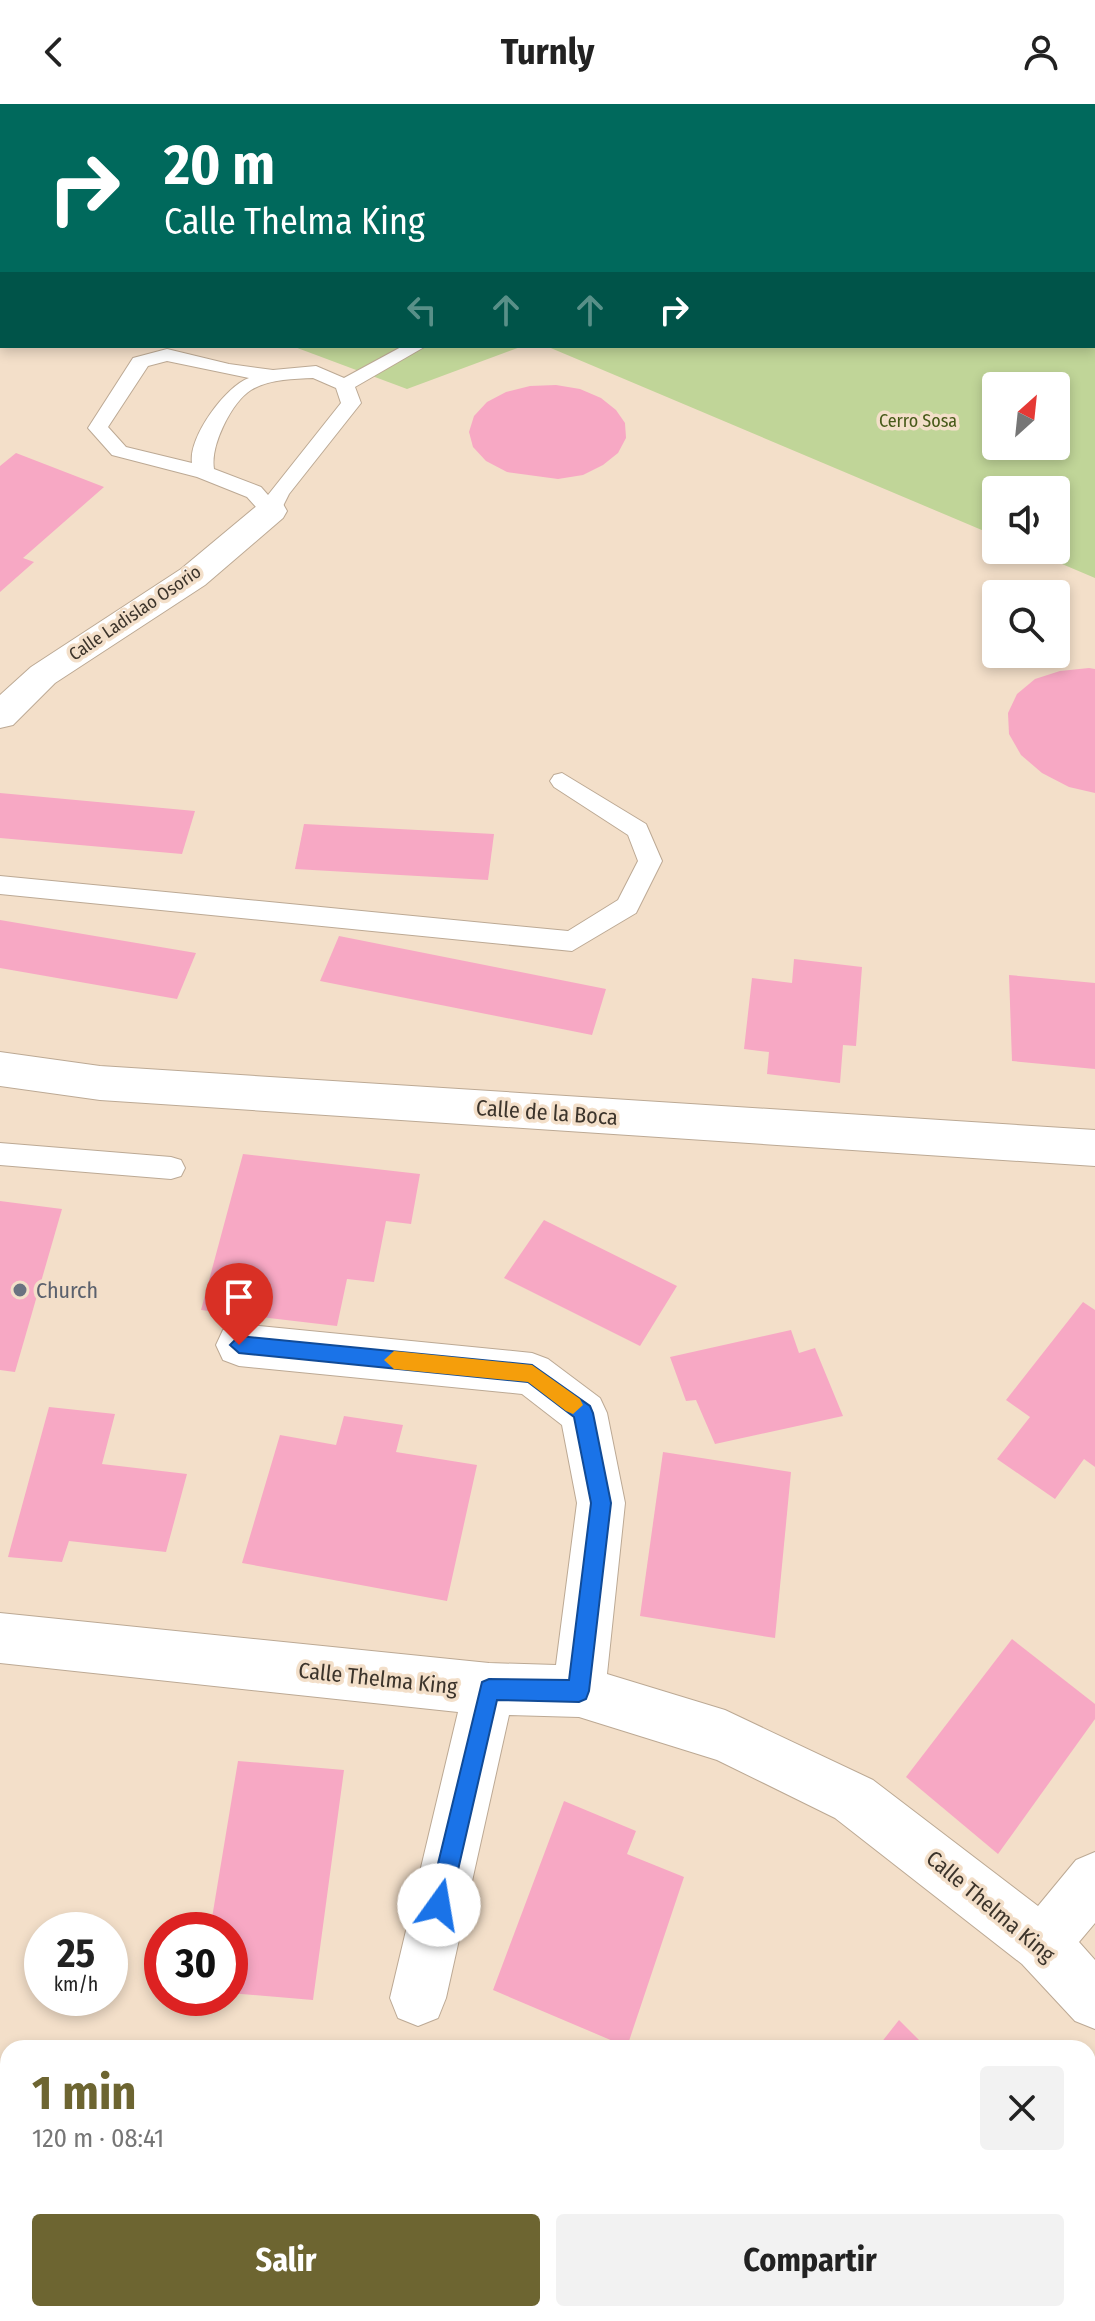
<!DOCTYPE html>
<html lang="es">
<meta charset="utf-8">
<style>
:root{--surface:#fff;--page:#f2f2f2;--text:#222;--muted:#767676;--accent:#6d6531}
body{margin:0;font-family:"Fira Sans Condensed",sans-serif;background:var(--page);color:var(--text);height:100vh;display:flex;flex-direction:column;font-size:30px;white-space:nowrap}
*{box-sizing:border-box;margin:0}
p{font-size:26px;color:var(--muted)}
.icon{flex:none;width:44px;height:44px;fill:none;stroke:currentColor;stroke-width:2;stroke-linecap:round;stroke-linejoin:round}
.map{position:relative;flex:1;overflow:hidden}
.details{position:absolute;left:0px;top:1936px;width:1096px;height:282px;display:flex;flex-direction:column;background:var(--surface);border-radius:24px 24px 0 0;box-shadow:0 4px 12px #0003}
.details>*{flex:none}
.guide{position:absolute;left:0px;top:0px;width:1096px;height:244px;box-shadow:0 4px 12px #0003;background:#00695c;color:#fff;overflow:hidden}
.needle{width:52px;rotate:27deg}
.controls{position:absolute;left:982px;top:268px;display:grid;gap:16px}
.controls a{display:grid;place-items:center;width:88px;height:88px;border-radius:8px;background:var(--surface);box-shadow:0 4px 12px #0003;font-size:40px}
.speed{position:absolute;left:24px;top:1808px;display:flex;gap:16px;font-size:40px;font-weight:700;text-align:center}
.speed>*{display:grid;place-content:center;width:104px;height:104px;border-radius:50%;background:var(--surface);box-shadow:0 4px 12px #0003;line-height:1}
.speed small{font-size:20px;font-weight:400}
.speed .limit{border:12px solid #d22;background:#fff;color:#111}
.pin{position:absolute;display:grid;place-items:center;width:68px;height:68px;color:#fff;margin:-82px -34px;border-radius:50% 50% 50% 0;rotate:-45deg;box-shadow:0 0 8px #0007}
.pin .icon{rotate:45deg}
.me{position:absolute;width:88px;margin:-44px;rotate:13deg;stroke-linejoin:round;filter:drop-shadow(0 0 6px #0008)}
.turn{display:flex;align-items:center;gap:28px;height:168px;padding:0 32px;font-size:36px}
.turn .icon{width:104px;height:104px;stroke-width:2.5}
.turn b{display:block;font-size:56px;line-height:68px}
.lanes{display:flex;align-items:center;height:76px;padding:0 32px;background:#0003;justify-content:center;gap:40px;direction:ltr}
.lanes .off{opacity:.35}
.round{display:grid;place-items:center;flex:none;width:84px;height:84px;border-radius:8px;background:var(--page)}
.head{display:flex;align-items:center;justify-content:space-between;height:136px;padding:0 32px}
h1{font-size:48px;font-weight:700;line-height:60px;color:var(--accent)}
.action{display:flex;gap:16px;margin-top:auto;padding:16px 32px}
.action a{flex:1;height:92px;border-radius:8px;background:var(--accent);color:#fff;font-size:32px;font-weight:700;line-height:92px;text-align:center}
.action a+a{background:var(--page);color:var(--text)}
header{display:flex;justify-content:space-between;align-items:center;height:104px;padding:0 32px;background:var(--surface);font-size:36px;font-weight:700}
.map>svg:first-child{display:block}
.green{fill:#c0d598;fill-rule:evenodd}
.building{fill:#f7a8c4}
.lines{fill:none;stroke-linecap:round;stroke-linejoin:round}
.lane-casing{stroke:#bca994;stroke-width:2}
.street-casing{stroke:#bca994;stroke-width:2}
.lane{fill:#fff;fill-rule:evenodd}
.street{fill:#fff;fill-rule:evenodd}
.route{fill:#1a73e8;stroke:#114b97;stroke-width:2}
.slow{fill:#f59e0b}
.worship-dot{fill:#6b7280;stroke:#f3dfc9;stroke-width:3}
.labels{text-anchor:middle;stroke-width:7;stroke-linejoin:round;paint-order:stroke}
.far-park-label{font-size:18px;fill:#475a19;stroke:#f3dfc9}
.far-street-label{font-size:18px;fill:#3c342b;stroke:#f3dfc9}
.street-label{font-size:22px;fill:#3c342b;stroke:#f3dfc9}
.worship-label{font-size:22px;fill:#5b616d;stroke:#f3dfc9;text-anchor:start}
</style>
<header><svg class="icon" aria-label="back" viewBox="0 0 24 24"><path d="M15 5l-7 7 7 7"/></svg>Turnly<svg class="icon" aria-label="person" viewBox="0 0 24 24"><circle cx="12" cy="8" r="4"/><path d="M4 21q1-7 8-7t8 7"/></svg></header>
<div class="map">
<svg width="1095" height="2217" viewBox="0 0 1095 2217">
<rect width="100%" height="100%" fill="#f3dfc9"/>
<g class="green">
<path d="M721,0H1095V474L1029,446H1056V386H996V432L546,242H1094V2H716ZM996,282H1056V342H996Z"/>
<path d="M292,242H523L407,285Z"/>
</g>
<g class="building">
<path d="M556,281L580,285L601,294L616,306L625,319L626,334L618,349L603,361L583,371L558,375L507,368L486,357L473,343L469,328L474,312L487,298L506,288L530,282Z"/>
<path d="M16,349L104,383L23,454L34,458L0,488V362Z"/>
<path d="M1089,564L1095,565V689L1069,683L1042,669L1021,651L1009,630L1008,609L1017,590L1035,575L1060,567Z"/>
<path d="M0,689L195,707L182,750L0,734Z"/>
<path d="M304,720L494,730L488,776L295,765Z"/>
<path d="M0,816L196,849L177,895L0,864Z"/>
<path d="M339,832L606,885L592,931L320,877Z"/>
<path d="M794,855L862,863L856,942L843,941L840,979L767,970L769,948L744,945L752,874L792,879Z"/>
<path d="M1009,871L1095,879V965L1012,957Z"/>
<path d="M243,1050L420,1070L411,1120L386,1117L374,1178L347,1175L337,1222L201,1206Z"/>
<path d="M0,1097L62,1105L15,1268L0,1266Z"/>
<path d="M544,1116L677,1182L640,1242L504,1174Z"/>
<path d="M1083,1198L1095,1206V1363L1084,1355L1055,1395L997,1355L1030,1313L1006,1296Z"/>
<path d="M791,1226L799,1249L815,1244L843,1312L715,1340L696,1296L686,1297L670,1253Z"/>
<path d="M49,1303L115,1310L102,1360L187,1370L166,1448L69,1437L62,1458L8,1453Z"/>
<path d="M344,1312L403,1321L396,1348L477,1361L447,1497L242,1459L280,1331L336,1341Z"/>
<path d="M663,1348L791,1368L775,1534L640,1512Z"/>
<path d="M1012,1535L1095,1600V1615L998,1750L906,1673Z"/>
<path d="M238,1657L344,1666L313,1896L230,1889V1826H210Z"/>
<path d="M564,1697L636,1727L627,1750L684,1773L627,1943L493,1886Z"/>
<path d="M899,1916L927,1944H877Z"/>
<rect x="336" y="2210" width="221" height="7"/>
<path d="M854,2210H896L891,2217H860Z"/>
</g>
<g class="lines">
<g class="lane-casing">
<g id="lane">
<rect x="1094" y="66" width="1" height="10"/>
<rect x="0" y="103" width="2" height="10"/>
<path d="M403,242H426L355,283L361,299L289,390L278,412H264L247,393L197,373L112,351L88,324L133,254L167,245L229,260L273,266L316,262L344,274ZM167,257L249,274C226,282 188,333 192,359L126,343L108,323L148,262ZM313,274L336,284L341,299L268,391L261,383L214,365C210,342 231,299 251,286C269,275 293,275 313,274Z"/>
<path d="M562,669L646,720L662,757L636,809L572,847L0,790V772L568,827L618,796L638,757L628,731L554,683L550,677L554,671Z"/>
<path d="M0,1039L171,1053L181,1056L185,1064L181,1072L171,1075L0,1061Z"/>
</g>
</g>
<g class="street-casing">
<g id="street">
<path d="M641,0H670L640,2Z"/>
<path d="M2,190V208L0,209V191Z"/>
<path d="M271,397L283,400L287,407L283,414L205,481L55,579L13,621L0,624V591L31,563L181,465L259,400Z"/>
<path d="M0,948L100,962L1095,1026V1062L100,996L0,982Z"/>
<path d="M239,1220L532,1249L548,1255L600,1294L607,1309L625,1399L607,1570L725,1606L873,1676L1038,1802L1076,1756L1095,1748V1819L1079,1838L1095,1856V1925L1075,1917L1022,1860L835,1714L717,1656L579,1613L509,1611L446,1894L438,1914L418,1922L398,1914L390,1894L458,1608L0,1559V1509L489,1559L556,1561L577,1399L562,1321L522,1290L239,1262L223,1256L216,1241L223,1226Z"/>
<path d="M1088,2181L1095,2184V2217H1044L1047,2210H1088Z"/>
</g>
</g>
<use href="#lane" class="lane"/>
<use href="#street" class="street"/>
</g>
<path class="route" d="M239,1232L532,1261L590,1302L593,1309L611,1399L589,1587L586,1595L579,1598L497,1596L450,1801L447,1809L439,1813L431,1809L428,1801L482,1578L489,1575L569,1576L591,1399L574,1313L528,1278L239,1249L230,1241Z"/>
<path class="slow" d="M394,1247L532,1261L580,1295L583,1301L573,1310L566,1307L528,1278L394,1265L384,1256Z"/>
<circle class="worship-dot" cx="20" cy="1186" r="8"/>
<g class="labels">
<g class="far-park-label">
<text x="918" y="323">Cerro Sosa</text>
</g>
<g class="far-street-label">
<text transform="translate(135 509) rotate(-34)" y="6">Calle Ladislao Osorio</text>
</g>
<g class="street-label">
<text transform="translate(547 1008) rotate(4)" y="8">Calle de la Boca</text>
<text transform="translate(378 1574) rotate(6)" y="8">Calle Thelma King</text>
<text transform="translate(991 1802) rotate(40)" y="8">Calle Thelma King</text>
</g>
<g class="worship-label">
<text x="36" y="1194">Church</text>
</g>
</g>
</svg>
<div class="controls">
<a><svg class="needle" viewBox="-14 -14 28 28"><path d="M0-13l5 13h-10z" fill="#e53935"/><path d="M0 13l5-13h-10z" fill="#767676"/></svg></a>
<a><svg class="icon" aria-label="sound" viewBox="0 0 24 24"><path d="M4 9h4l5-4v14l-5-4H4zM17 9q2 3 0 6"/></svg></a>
<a><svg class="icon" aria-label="search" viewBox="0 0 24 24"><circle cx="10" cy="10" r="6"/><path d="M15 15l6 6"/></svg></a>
</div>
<div class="speed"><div>25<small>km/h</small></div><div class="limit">30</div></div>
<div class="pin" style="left:239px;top:1241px;background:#d93025"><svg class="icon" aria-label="arrive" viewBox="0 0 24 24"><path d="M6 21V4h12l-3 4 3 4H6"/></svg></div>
<svg class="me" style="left:439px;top:1801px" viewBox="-20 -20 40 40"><circle r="19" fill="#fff"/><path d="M0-13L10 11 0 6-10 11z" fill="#1a73e8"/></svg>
<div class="guide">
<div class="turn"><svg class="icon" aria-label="right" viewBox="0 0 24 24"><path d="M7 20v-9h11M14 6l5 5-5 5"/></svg><div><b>20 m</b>Calle Thelma King</div></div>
<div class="lanes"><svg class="icon off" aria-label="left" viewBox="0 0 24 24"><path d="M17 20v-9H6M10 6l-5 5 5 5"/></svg><svg class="icon off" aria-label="ahead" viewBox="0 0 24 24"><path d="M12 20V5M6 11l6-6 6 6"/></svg><svg class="icon off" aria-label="ahead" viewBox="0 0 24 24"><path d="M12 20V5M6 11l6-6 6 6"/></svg><svg class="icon" aria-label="right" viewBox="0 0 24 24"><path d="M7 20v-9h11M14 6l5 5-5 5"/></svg></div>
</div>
<section class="details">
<div class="head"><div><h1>1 min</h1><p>120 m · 08:41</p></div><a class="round"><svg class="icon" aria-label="close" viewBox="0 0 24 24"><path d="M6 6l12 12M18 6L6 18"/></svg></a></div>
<div class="action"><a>Salir</a><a>Compartir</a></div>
</section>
</div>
